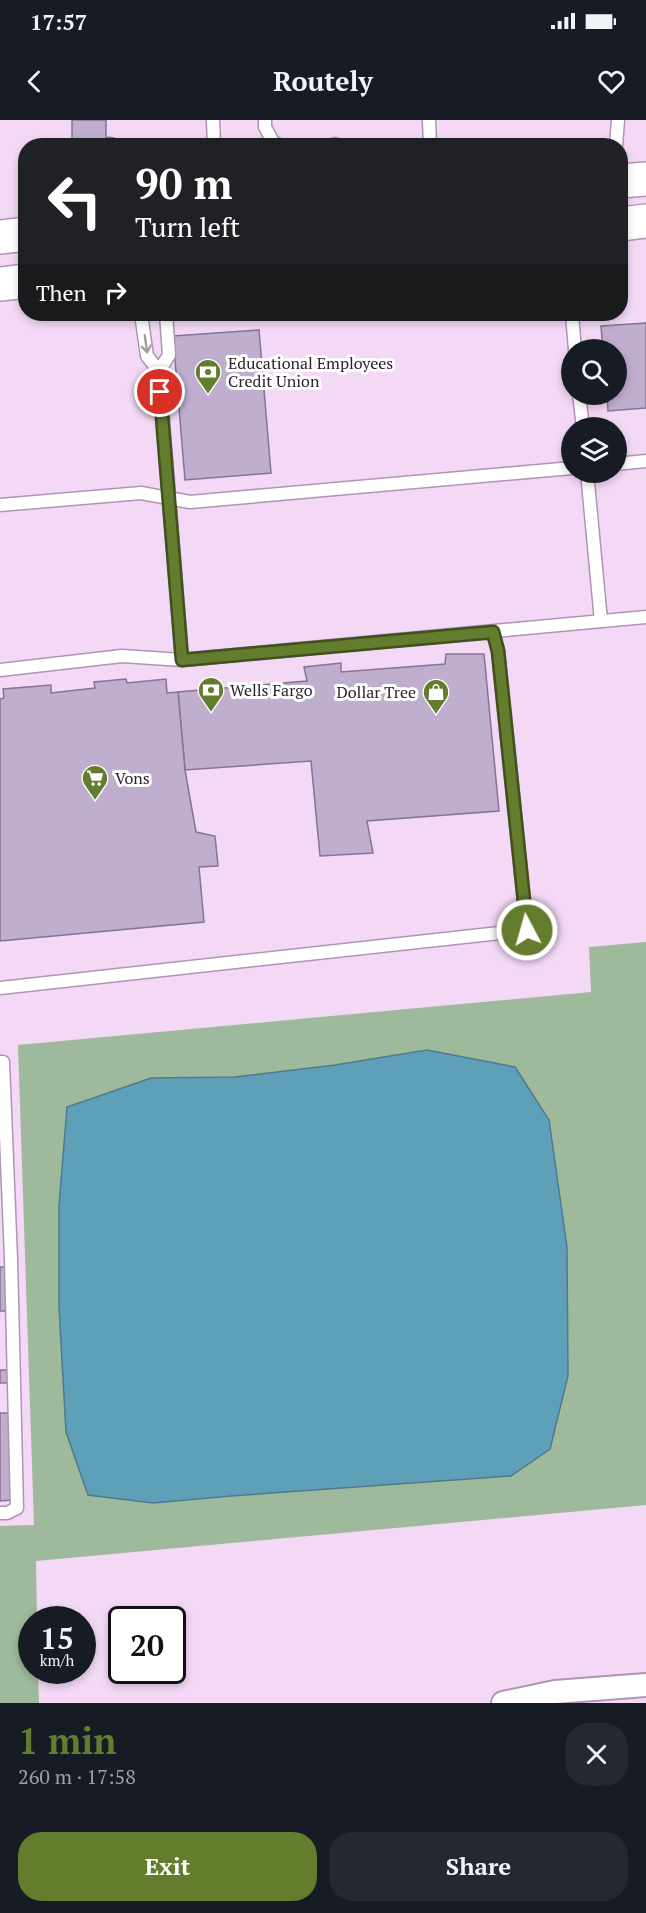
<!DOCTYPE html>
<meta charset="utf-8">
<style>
:root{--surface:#171b24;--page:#242831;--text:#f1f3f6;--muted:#9ea1a6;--accent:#647c2e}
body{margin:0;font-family:"PT Serif",serif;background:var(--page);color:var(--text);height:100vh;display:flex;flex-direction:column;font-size:22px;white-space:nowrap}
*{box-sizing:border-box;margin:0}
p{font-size:20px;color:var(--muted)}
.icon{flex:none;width:33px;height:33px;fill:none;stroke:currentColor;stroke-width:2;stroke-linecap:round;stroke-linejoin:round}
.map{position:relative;height:1583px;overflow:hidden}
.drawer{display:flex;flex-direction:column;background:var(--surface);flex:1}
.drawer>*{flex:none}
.top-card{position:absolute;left:18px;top:18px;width:610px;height:183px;border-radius:24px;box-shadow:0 3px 9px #0003;background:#202124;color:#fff;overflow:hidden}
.buttons{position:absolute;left:561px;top:219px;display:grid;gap:12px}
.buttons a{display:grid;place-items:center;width:66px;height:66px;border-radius:50%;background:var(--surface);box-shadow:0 3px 9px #0003;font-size:30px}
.speed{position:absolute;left:18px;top:1486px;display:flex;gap:12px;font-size:30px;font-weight:700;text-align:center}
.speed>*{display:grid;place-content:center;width:78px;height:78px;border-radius:50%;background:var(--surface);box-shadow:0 3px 9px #0003;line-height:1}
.speed small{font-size:15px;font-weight:400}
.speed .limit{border:3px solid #111;border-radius:9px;background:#fff;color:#111}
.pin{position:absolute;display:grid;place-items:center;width:51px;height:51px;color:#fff;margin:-26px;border:3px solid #fff;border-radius:50%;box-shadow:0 2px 6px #0007}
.me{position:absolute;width:66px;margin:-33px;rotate:354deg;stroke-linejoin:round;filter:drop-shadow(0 0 4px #0008)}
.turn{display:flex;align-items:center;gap:21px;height:126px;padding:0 18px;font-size:27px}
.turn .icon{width:78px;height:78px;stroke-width:2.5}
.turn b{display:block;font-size:42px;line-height:51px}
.then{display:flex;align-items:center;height:57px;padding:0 18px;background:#0003;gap:12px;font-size:22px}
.round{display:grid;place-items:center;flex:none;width:63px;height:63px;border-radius:24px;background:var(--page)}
.overview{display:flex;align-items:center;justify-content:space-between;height:102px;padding:0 18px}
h1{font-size:36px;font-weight:800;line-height:45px;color:var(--accent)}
.cta{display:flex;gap:12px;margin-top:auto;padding:12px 18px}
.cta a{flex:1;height:69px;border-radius:24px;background:var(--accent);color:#fff;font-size:24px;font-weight:800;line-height:69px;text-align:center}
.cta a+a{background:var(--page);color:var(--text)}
.status{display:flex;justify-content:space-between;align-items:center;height:42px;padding:0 30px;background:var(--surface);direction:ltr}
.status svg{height:16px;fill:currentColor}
header{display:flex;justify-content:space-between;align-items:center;height:78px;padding:0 18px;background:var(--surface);font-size:27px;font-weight:800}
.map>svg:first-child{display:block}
.green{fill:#9eb99b}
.water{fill:#5ea0b7;stroke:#4f7a8e;stroke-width:1.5}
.building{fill:#c0aece;stroke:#847492;stroke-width:1.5}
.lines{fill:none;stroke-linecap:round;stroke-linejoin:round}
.lane-casing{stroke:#ae96b1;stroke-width:15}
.street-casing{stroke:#ae96b1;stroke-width:26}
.secondary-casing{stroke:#ae96b1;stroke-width:36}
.lane{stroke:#fff;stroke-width:12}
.street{stroke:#fff;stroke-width:22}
.secondary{stroke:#fff;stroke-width:33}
.oneway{stroke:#a09ca0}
.route-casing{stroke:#41511e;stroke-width:15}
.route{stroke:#647c2e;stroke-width:10}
.labels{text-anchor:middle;stroke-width:6;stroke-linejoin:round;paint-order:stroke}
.poi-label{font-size:16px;fill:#2c222d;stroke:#fff;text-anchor:start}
</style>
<div class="status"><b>17:57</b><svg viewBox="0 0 49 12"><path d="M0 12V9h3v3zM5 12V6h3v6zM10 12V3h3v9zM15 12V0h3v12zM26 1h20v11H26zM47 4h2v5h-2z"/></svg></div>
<header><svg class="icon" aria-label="back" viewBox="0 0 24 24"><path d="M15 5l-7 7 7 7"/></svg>Routely<svg class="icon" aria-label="heart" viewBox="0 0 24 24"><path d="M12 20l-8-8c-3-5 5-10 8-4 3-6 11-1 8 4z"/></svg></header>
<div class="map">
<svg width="646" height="1583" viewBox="0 0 646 1583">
<rect width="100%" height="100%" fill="#f3d9f6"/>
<path class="green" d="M646,822V1385L36,1441L37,1500H32V1551H38L39,1583H0V1406L34,1405L18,925L591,872L589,827Z"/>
<path class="water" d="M427,930L515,947L549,1000L567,1127L568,1256L550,1329L511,1356L231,1376L153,1383L88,1375L66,1312L59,1187V1086L67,987L151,958L235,957L335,945Z"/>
<g class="building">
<path d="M72,0H106V17L114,18V26H72Z"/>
<path d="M646,203V288L608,291L607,274H616V230H603L601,206Z"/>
<path d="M259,210L271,353L185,360L173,216Z"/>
<path d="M446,534H484L499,691L367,701L373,733L320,736L311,641L185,650L178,572L307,561L304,547L341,543V552L445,544Z"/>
<path d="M126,559L127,563L166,559L167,573L178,572L185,650L196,712L215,716L218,746L199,747L204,802L0,821V579L4,578L3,569L51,565V573L95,568L94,562Z"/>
<path d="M0,1147H7L8,1191H0Z"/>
<path d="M0,1250H9L10,1263H0Z"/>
<path d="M0,1293H9L11,1380L0,1381Z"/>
</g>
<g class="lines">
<g class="lane-casing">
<g id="lane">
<path d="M213,0L214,26"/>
<path d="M265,0V7L273,22L281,26"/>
<path d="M429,0L430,26"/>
<path d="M329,26L335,24"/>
<path d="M616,26L618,0"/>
<path d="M141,194L147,236L159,251L182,540"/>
<path d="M572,194L575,230"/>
<path d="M159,251L169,235L166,194"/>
<path d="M579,274L583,308"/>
<path d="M616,344L646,341"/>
<path d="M587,352L601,501"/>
<path d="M0,385L141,373L190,382L572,348"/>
<path d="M0,550L122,536L182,540L646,497"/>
<path d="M0,868L527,810L498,531L493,512"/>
<path d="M0,942H3L11,1139L17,1388L7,1393H0"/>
</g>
</g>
<g class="street-casing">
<path id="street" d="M503,1583L555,1572L646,1565"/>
</g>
<g class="secondary-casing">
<g id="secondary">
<path d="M621,61L646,59"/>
<path d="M621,104L646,101"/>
<path d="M0,117L26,114"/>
<path d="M0,164L26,161"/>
</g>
</g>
<use href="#lane" class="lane"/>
<use href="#street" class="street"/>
<use href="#secondary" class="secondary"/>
</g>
<defs><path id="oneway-shaft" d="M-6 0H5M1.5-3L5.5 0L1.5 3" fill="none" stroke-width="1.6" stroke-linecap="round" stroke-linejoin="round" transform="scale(1.5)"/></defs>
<use class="oneway" href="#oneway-shaft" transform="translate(146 224) rotate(82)"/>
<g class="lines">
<g class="route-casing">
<path id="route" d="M160,272L182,540L493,512L498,531L527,810"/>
</g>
<use href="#route" class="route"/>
</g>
<defs>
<g id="bank-pin" transform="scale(1.35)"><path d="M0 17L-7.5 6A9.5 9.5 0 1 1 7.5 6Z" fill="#647c2e" stroke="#fff"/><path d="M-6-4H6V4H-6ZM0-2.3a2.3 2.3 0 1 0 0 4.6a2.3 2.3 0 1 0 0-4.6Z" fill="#fff"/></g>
<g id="shop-pin" transform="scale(1.35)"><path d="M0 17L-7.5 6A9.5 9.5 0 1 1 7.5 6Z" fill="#647c2e" stroke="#fff"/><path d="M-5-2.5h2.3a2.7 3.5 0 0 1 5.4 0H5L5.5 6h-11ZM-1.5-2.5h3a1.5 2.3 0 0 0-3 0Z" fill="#fff"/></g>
<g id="supermarket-pin" transform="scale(1.35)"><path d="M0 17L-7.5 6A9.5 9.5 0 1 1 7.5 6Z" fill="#647c2e" stroke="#fff"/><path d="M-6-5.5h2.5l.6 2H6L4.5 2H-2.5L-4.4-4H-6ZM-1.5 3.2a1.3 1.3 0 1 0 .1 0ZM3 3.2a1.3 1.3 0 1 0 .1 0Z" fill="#fff"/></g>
</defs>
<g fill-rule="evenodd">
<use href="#bank-pin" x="208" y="252"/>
<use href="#bank-pin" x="211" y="570"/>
<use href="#shop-pin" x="436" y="572"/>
<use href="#supermarket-pin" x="95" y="658"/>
</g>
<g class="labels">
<g class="poi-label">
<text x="228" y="249">Educational Employees<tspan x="228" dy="18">Credit Union</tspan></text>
<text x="230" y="576">Wells Fargo</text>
<text x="416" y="578" text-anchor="end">Dollar Tree</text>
<text x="115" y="664">Vons</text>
</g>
</g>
</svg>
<div class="buttons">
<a><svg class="icon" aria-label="search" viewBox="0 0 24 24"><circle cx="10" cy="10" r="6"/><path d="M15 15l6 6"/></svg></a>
<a><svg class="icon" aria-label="layers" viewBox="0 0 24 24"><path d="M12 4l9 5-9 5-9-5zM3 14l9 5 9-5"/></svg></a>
</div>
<div class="speed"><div>15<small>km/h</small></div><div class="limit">20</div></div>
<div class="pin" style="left:160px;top:272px;background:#d93025"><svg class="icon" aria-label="arrive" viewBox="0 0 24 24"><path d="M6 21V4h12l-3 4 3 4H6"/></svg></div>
<svg class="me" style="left:527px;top:810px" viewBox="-20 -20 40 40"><circle r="17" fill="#647c2e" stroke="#fff" stroke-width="3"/><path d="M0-11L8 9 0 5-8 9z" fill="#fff"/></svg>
<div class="top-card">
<div class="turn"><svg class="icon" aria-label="left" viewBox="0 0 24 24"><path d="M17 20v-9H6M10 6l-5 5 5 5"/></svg><div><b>90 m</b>Turn left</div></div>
<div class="then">Then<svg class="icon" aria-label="right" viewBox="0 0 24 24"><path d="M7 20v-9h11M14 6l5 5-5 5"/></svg></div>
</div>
</div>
<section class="drawer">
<div class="overview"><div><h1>1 min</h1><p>260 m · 17:58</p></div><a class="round"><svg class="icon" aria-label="close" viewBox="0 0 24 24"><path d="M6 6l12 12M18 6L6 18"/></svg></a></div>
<div class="cta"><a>Exit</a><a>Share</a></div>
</section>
